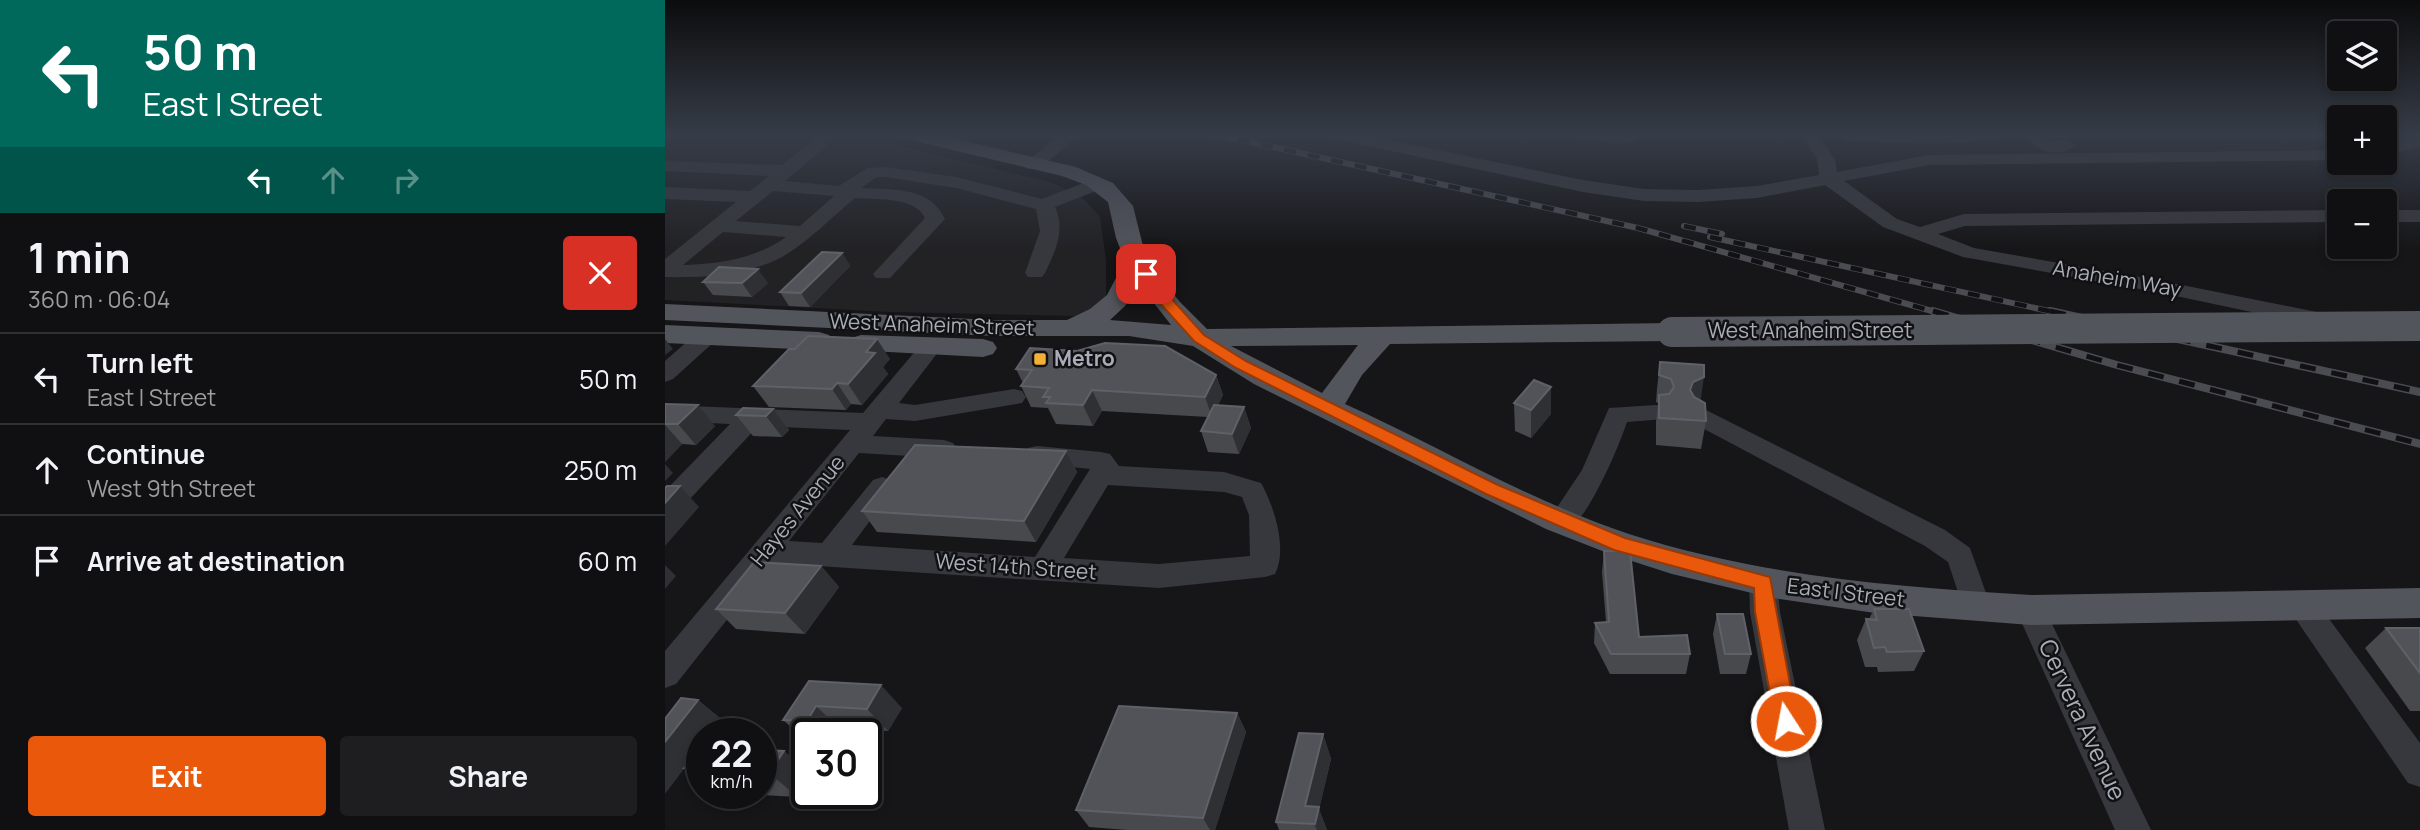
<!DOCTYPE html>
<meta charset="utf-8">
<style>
:root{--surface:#101012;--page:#1e1e20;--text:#f1f3f6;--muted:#9c9d9f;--line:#303032;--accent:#ea580c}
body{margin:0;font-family:Manrope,sans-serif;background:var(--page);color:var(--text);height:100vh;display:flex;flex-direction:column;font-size:26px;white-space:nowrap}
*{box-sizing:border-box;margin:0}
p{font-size:23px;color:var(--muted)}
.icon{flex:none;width:38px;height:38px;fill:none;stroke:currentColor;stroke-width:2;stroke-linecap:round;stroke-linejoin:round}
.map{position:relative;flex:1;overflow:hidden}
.side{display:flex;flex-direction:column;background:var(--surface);width:665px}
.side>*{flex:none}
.guide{background:#00695c;color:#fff;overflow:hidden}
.tools{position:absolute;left:1662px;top:21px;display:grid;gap:14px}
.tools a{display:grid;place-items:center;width:70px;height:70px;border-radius:7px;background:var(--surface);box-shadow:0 4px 10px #0003,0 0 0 2px var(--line);font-size:35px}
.speed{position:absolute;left:21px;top:718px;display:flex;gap:14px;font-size:35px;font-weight:700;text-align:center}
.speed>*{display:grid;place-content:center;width:91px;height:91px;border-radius:50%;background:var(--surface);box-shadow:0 4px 10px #0003,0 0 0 2px var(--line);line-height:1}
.speed small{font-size:18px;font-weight:400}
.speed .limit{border:4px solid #111;border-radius:10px;background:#fff;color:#111}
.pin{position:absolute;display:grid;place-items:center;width:60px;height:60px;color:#fff;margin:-30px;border-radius:14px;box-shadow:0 4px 10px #0006}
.me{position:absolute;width:77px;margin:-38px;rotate:349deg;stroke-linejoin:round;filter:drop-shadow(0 0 5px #0008)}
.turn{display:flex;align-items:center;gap:24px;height:147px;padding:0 28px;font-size:32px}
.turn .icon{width:91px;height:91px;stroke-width:2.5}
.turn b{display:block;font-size:49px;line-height:60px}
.lanes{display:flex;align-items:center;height:66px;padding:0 28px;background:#0003;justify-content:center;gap:35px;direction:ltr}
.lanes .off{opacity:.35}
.round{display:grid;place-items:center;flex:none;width:74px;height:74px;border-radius:7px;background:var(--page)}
.headline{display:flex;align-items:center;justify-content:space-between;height:119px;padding:0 28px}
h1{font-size:42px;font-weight:700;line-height:52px}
.cta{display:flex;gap:14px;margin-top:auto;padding:14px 28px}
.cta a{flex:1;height:80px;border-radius:7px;background:var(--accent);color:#fff;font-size:28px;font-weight:700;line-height:80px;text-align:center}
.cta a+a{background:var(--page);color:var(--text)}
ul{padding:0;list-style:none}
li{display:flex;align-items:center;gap:21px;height:91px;padding:0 28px;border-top:2px solid var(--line)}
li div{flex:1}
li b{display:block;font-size:26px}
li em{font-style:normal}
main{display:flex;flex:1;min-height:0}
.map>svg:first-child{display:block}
.built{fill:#222225}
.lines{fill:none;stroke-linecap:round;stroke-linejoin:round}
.minor{fill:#37383d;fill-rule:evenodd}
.major{fill:#53555c;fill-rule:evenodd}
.rail-far1-casing{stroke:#4a4c52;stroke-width:6}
.rail-casing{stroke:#4a4c52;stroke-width:8}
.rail-far1{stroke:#111113;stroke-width:4.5;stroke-dasharray:12;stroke-linecap:butt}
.rail{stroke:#111113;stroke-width:5;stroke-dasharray:16;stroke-linecap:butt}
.major-bridge{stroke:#53555c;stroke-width:30}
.wall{fill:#47494d}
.shaded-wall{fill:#2f3033}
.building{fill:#525359;stroke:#5f6168;stroke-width:2}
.route{fill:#ea580c;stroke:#983908;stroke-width:2}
.poi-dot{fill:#f2b134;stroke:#111113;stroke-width:2.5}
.labels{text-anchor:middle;stroke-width:5;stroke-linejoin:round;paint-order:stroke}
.street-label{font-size:21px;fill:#a8adb8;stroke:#111113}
.poi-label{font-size:21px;font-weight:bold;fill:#a8adb8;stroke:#111113;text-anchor:start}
.near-street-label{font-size:24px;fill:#a8adb8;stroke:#111113}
</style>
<main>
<section class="side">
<div class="guide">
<div class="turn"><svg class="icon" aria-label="left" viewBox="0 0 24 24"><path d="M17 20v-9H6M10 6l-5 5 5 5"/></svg><div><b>50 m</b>East I Street</div></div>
<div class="lanes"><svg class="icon" aria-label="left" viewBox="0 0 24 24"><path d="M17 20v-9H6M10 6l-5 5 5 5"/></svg><svg class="icon off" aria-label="ahead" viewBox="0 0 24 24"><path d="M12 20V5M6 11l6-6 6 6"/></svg><svg class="icon off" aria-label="right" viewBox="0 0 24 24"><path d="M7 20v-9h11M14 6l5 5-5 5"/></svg></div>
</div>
<div class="headline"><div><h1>1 min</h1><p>360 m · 06:04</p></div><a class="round" style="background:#d93025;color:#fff"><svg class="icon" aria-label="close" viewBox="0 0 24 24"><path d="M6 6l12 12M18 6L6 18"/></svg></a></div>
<ul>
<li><svg class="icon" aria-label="left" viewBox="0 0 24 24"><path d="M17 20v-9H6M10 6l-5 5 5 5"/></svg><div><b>Turn left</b><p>East I Street</p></div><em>50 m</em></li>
<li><svg class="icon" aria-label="ahead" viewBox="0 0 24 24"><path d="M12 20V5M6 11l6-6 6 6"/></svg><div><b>Continue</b><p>West 9th Street</p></div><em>250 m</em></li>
<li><svg class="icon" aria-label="arrive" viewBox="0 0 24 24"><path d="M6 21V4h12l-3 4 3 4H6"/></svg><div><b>Arrive at destination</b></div><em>60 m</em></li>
</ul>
<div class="cta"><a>Exit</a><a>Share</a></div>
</section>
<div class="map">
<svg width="1755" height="830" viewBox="0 0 1755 830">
<rect width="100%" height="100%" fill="#161618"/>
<path class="built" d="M0,134H185L388,183L417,197L435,217L441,260V301L415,316L226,312L0,300Z"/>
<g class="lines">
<g class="minor">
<path d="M157,134H176L120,181L174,186L202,168L221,167L291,177L377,199L434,177L443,183L441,187L390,207C401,230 390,252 380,273L377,277H363L360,273L375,231L371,209L291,188L221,177H212L196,188C228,190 265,186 280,219L225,278H211L208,274L260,218C250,196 211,200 190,198C167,217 147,238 122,254C88,275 39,278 0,277V259L71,202L0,199V187L85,191L104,176L0,171V161L117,165ZM108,191L169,196L135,226L71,221ZM58,232L121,237C90,259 54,264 18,265Z"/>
<path d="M396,134H415L374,169H362L359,165L362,161Z"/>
<path d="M662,134H694L918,180L979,189L1033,190L1092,186L1154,175L1152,159L1136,134H1152L1170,159L1172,172L1264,155L1675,150V160L1264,165L1179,181L1232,219L1255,227L1299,214L1675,210V222L1300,226L1273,234L1309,248L1497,281L1652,312L1660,314L1663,319L1660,324L1652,326L1497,293L1298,257L1218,227L1160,185L1092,198L1033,202L979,201L918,192L671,139Z"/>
<path d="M915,134H976L971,141L951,144L917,138Z"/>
<path d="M1178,134H1335C1320,149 1211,142 1185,141L1179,140Z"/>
<path d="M1356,134H1374L1381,141L1401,140L1410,145C1393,161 1368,149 1356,134Z"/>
<path d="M1755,135V147L1720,155V145Z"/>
<rect x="1720" y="210" width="35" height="12"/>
<path d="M42,329L50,331L53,336L50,341L8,379L0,382V361L34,331Z"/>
<path d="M266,340L274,342L277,347L234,403L250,405L349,389L357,391L361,397L357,403L250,421L221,419L208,436L279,440L288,443L292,449L288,455L279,458L194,453L124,541L157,543L208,480L217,477L226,480L230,487L187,545L370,557L425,469L363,462L359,455L363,448L372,446L436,452L445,454L454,466L559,472L596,483C609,506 623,549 610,574L600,577L494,588L107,563L11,684L0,688V651L185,430L93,426L10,515L0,518V491L65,424L0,421V405L198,413L258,342ZM443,485L559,492L577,497L584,515L585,556L494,564L399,558Z"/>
<path d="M991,405L1000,407L1003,413L1000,419L962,422C955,444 923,520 903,529C897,532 893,530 887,528L883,521L917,470L944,408Z"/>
<path d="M1035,407L1280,530L1305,548L1326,607L1321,616L1311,619L1301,616L1283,562L1260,546L1026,422L1023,416L1026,410Z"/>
<path d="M1098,570L1108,574L1112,582L1115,612L1160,830H1124L1085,612L1084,582L1088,574Z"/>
<path d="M1638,594L1648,597L1755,743V787L1743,783L1628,615L1623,606L1628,597Z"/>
<path d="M1366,598L1376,601L1486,830H1450L1351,610L1356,601Z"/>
</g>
<g class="major">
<path d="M234,134H269L411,167L448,183L468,206L479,250L494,276L515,302L542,329L1007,323L1017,326L1021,332L1017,338L1007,341L725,344L697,375L680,404C775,447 865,501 964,534C1094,576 1231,587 1366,595L1755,588V618L1366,625L1210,613L1108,598L1007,574L945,554L881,529L589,384L528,346L464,336H328L0,320V304L328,320H402L425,309L442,295L460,261L451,238L443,202L421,185L397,176L237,138ZM474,284L506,325L445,320L460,306ZM693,345L657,393L566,346Z"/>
<path d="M0,325L154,332L164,335L168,341L164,347L154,350L0,343Z"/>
<path d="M196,335L318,339L328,342L332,348L328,354L318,357L186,350L182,344L186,338Z"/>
</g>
<g class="rail-far1-casing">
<g id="rail-far1">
<path d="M549,134L973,228L1274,313"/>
<path d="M1019,226L1057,234"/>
<path d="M1045,237L1393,313"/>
</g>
</g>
<g class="rail-casing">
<g id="rail">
<path d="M1268,311L1452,365L1755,444"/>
<path d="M1385,311L1755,392"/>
</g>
</g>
<use href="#rail-far1" class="rail-far1"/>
<use href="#rail" class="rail"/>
<path class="major-bridge" d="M1007,332L1755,326"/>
</g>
<g class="wall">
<path d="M177,253L185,266L145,307L124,306L115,292Z"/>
<path d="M38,282L103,283L87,297L48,295Z"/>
<path d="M225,359L218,367L223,374L197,405L186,404L181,410L104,407L88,386Z"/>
<path d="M995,362L1036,400L1041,421L1036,449L991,445V422L993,403L991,402L992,389Z"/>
<path d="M351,369L551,375L558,395L553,405L579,407L586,428L574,454L543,452L536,431L543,417L437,411L428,426L391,424L383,408L366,407L356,386L358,383Z"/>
<path d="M886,387V414L866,438L850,431L849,403Z"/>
<path d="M0,404L50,426L31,445L17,444L0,462Z"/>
<path d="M108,409L124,430L117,437L88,436L71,415Z"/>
<path d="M401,451L412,472L371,542L212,532L197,511Z"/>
<path d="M939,551L974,637L1025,654L1021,674H945L929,643L930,623L941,622L937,572Z"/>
<path d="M156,566L174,587L140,634L71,629L51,609Z"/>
<path d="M1209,609L1259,651L1249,671L1213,672L1212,667H1200L1192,640L1201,619H1204Z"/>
<path d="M1052,614L1086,654L1081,674H1055L1048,634Z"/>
<path d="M1721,628H1755V711H1745L1700,648Z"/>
<path d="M144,681L237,708L223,731L174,728L171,733H142V741L118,720Z"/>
<path d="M33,700L56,719L45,733H37V745L35,746H37V781L19,768Z"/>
<path d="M572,713L581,732L550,830H462L424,827L411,810Z"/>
<path d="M658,734L666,759L654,809L662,830H614L611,822Z"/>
<path d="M96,750L119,751L142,771V784L133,797L63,793H96Z"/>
</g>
<g class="shaded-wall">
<path d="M177,253L185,266L145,307L136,293Z"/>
<path d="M93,269L103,283L87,297L77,283Z"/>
<path d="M0,339L8,349L0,355Z"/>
<path d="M212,339L225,359L218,367L223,374L197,405L183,384L201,352Z"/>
<path d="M551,375L558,395L547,417L540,397Z"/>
<path d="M1039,377L1035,405L1024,409L1025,390L1028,382Z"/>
<path d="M172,383L186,404L181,410L167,389Z"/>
<path d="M886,387V414L866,438V410Z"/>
<path d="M427,390L437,411L428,426L418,405Z"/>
<path d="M33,405L50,426L31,445L13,424Z"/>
<path d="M579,407L586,428L574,454L567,434Z"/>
<path d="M108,409L124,430L117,437L101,416Z"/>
<path d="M0,425L17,444L0,462Z"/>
<path d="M401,451L412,472L371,542L359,521Z"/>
<path d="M0,464L8,473L0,481Z"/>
<path d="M15,486L34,507L0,546V503Z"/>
<path d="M0,565L11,576L0,589Z"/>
<path d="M156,566L174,587L140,634L120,613Z"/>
<path d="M216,685L237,708L223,731L202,709Z"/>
<path d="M33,700L56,719L45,733H37V745L0,794V742Z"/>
<path d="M151,706L174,728L171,733H155L142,721Z"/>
<path d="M572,713L581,732L550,830H545L538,818Z"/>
<path d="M658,734L666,759L654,809L662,830H652L640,806Z"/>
<path d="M119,751L142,771V784L133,797L104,773Z"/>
</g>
<g class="building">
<path d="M157,252L177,253L136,293L115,292Z"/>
<path d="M54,267L93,269L77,283L38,282Z"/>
<path d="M143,336L212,339L201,352L210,353L183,384L172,383L167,389L88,386L124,349H130Z"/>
<path d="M440,343L500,346L551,375L540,397L427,390L418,405L381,403L385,397H378L384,388L356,386L367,370L351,369L365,348L412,351Z"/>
<path d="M995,362L1039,365V377L1028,382L1025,390L1029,397L1040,403L1041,421L994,418V395L1004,394L1009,387L1006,379L994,375Z"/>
<path d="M869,380L886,387L866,410L849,403Z"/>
<path d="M0,404L33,405L13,424H0Z"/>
<path d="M549,405L579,407L567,434L536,431Z"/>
<path d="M78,408L108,409L101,416L71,415Z"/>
<path d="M250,445L401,451L359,521L197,511Z"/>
<path d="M2,486H15L0,503V488Z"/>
<path d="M939,551H965L974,637L1022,635L1025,654H946L930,623L944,622Z"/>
<path d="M89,562L156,566L120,613L51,609Z"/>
<path d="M1209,609H1244L1259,651L1222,652L1220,647L1209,648L1201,619L1212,620Z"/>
<path d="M1052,614H1078L1086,654H1060Z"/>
<path d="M1721,628H1755V673Z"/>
<path d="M144,681L216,685L202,709L151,706L142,721L118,720Z"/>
<path d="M16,698L33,700L0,742V719Z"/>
<path d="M454,706L572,713L538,818L411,810Z"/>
<path d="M634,733L658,734L640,806L654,807L650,824L611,822Z"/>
<path d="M35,746H37V769L19,768Z"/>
<path d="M96,750L119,751L104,773H96Z"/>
</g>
<linearGradient id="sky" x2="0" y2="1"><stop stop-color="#0c0c0d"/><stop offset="0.54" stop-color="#363c48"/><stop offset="1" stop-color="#363c48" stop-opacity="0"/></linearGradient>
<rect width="1755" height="250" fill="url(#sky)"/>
<path class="route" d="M481,270L486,271L495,286L539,335L581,361L833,485L960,538L1105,577L1132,721L1129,728L1121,731L1114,728L1110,721L1090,612L1089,588L949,550L821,494L571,368L529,341L484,291L474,274Z"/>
<rect class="poi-dot" x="368" y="352" width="14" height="14" rx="3.5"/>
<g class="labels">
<g class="street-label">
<text transform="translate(1452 279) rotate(10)" y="7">Anaheim Way</text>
<text transform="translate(267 325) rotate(2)" y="7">West Anaheim Street</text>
<text x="1145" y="338">West Anaheim Street</text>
<text transform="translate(133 511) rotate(-51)" y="7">Hayes Avenue</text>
<text transform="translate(351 567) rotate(4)" y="7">West 14th Street</text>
<text transform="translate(1181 593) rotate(7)" y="7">East I Street</text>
</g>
<g class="poi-label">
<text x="389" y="366">Metro</text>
</g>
<g class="near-street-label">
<text transform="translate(1417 720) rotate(65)" y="8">Cervera Avenue</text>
</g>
</g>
</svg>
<div class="tools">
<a><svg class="icon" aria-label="layers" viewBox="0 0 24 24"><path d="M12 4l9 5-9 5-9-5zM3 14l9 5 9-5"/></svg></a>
<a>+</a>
<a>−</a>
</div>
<div class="speed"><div>22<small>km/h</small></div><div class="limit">30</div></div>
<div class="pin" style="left:481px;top:274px;background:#d93025"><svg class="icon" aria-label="arrive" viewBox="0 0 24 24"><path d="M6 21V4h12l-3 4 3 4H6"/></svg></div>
<svg class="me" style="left:1121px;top:721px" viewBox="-20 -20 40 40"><circle r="17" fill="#ea580c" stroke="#fff" stroke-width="3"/><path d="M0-11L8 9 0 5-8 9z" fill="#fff"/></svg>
</div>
</main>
